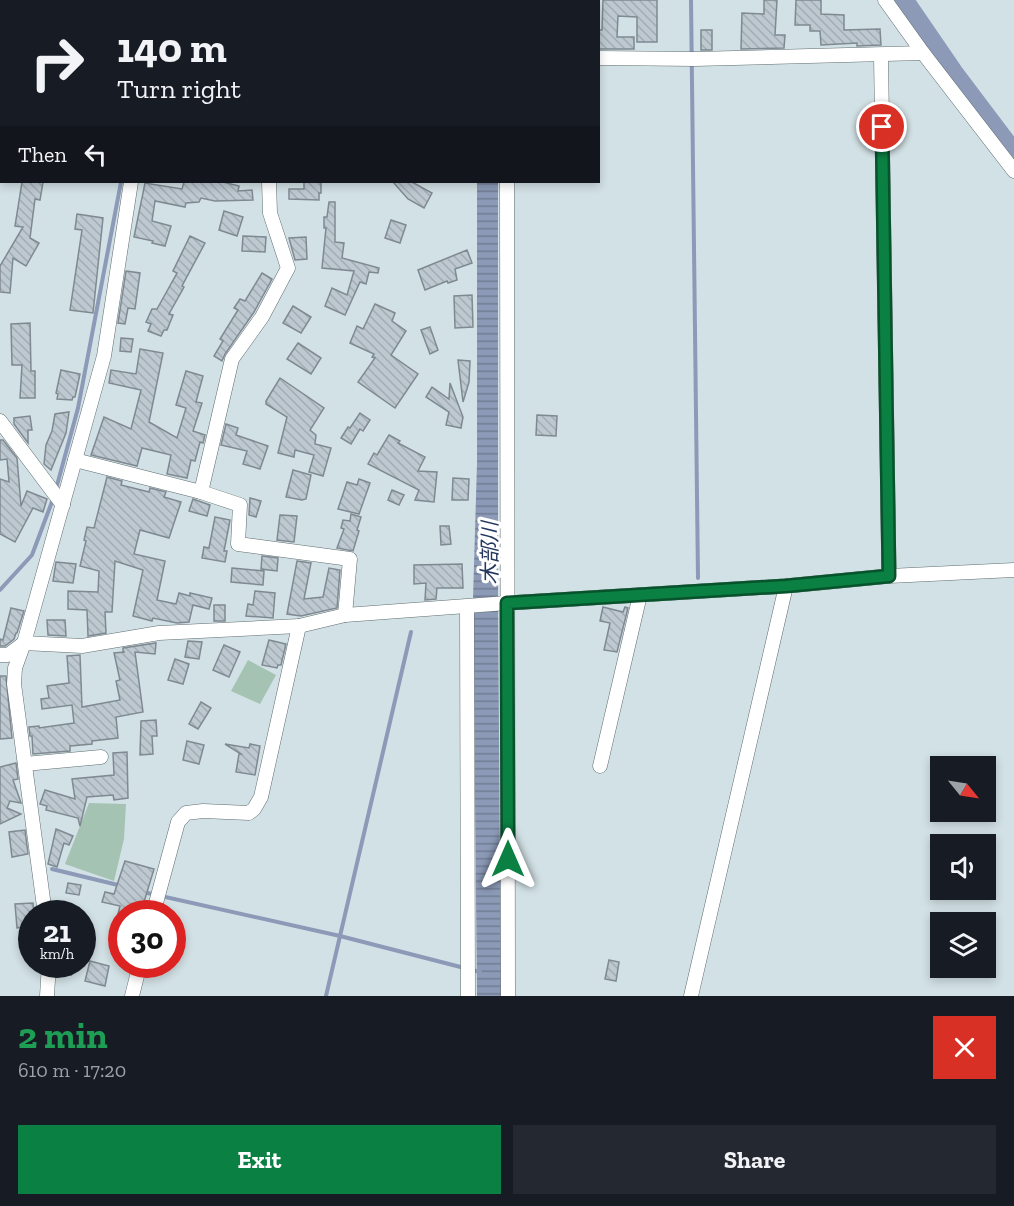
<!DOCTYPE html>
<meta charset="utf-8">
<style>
:root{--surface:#171b24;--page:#242831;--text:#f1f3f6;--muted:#9ea1a6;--accent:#0b8043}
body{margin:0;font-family:"Zilla Slab","Noto Sans JP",serif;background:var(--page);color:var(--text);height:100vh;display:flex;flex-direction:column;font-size:22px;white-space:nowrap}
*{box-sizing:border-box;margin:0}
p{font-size:20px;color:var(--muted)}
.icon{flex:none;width:33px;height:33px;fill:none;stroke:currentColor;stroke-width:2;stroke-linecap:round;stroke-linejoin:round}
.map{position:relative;height:996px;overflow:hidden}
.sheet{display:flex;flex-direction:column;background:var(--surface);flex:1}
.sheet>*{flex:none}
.hud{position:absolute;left:0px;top:0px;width:600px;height:183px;box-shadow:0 3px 9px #0003;background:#171b24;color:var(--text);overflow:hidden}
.needle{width:39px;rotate:120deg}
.controls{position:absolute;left:930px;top:756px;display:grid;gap:12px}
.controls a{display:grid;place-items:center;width:66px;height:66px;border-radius:0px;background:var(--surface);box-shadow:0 3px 9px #0003;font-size:30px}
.speed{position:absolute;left:18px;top:900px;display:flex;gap:12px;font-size:30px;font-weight:700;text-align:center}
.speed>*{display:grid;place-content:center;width:78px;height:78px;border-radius:50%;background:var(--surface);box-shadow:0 3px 9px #0003;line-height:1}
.speed small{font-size:15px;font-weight:400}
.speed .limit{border:9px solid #d22;background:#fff;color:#111}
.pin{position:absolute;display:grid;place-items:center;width:51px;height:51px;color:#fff;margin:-26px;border:3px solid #fff;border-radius:50%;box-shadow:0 2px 6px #0007}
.me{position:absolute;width:66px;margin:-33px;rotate:0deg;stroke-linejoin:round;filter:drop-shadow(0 0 4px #0008)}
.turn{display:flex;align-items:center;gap:21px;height:126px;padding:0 18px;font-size:27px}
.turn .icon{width:78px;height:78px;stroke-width:2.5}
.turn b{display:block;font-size:42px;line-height:51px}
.then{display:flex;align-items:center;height:57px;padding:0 18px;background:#0003;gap:12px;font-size:22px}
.round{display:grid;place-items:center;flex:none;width:63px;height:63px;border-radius:0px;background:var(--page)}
.headline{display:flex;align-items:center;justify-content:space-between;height:102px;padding:0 18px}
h1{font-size:36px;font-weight:700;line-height:45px;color:#1e9e55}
.cta{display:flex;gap:12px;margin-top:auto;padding:12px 18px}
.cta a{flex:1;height:69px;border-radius:0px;background:var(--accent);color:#fff;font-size:24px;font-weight:700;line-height:69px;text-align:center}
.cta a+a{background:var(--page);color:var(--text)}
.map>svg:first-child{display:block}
.grass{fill:#a4c3b3}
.water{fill:url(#water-rules)}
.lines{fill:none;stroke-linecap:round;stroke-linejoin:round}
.stream{stroke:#8c9ab7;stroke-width:4}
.river{stroke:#8c9ab7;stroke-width:21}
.building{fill:url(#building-back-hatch);stroke:#7f8991;stroke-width:1.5}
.street-casing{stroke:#5f6d70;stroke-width:15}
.street{stroke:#fff;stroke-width:14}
.route-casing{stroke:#07532c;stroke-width:15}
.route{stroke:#0b8043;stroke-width:10}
.labels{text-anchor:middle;stroke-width:6;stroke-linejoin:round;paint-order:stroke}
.water-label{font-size:21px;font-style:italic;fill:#25375f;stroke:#fff}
</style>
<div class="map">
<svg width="1014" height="996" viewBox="0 0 1014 996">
<defs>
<pattern id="water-rules" width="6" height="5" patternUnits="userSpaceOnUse" patternTransform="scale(1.5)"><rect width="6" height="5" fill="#8c9ab7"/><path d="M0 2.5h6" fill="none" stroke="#727d94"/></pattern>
<pattern id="building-back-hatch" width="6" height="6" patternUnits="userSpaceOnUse" patternTransform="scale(1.5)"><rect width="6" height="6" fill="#bdc8d1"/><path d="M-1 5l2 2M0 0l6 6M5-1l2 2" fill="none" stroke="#a2acb3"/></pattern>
</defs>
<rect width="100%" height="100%" fill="#d2e1e5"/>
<g class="grass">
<path d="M248,660L276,675L260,704L231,691Z"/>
<path d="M89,803L126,804L124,839L114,881L65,864Z"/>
</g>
<path class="water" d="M477,182H498V596L501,996H477L473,599L477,463Z"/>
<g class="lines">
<g class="stream">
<path d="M691,0L698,578"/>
<path d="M151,2V0"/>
<path d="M56,489L78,408L121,182"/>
<path d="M0,590L32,555L53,499"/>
<path d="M52,869L122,886"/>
<path d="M143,892L340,936L480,972"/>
<path d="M326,996L411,632"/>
</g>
<path class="river" d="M903,0L953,73L1014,154"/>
</g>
<g class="building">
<path d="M603,0H657V42H637V17L618,16L617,37H634V49H598V30H602Z"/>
<path d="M764,0H777L775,35H785L784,48L741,49L742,13L764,14Z"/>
<path d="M796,0H821V14L844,15V30L880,29L881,45L857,46V43L821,45L820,31H810V25H795Z"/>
<rect x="701" y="30" width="11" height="20"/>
<path d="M22,182H43L40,200L35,199L30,238L39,243L26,266L13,258L10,293L0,292V266L23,227L15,226Z"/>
<path d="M184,182H223L239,186L238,191L252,190L253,200L215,201L201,198L199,202L186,203L185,207L155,201L152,221L171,226L165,246L152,243L153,241L134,237L145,183L182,189Z"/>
<path d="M304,182H321V193H319V200L289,199V189H304Z"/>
<path d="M393,182H412L432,193L424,208L408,199Z"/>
<path d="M329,202H335V242L344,243L342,258L379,268L378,273L369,272L366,284L360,282L345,315L325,306L332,288L347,295L354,271L322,268L326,228H324V217H327Z"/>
<path d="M224,211L243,217L237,236L219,230Z"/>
<path d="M77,214L103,218L93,313L70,310L82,230L75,229Z"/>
<path d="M391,220L406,225L400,243L385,238Z"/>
<path d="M190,236L205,243L182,286L184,287L169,314L173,315L167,330H164L161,336L148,331L151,324L146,322L152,309H157L177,273L173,271Z"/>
<path d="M243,236L266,237L265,252L242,251Z"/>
<path d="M306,237L307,259L295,260L289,238Z"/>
<path d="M467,250L472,263L455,269L457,280L448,283L447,281L425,290L418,270Z"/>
<path d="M126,271L140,273L135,309L128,308L125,324L118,323Z"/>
<path d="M262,273L272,279L254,312L225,354L222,361L214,356L223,341L220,339L238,310L234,308L240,299L245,301Z"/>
<path d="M472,295L473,327L455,328L454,296Z"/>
<path d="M375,304L395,313L392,321L406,331L391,355L418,374L395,408L358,382L375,358L372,357L374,354L350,343L357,326L363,329Z"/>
<path d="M293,306L311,317L301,333L283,323Z"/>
<path d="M30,323L31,371H35V398H20L22,365H12L11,324Z"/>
<path d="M430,327L438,350L430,354L421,330Z"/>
<path d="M121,338L133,339L131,352L120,351Z"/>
<path d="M298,343L321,358L311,374L287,359Z"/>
<path d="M140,349L163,353L149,422L177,438L186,408L176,405L186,371L203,376L196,402L202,403L193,431L205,435L203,443L200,442L195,461L191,460L187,478L167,474L171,455L142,448L137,466L91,455L104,417L131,429L141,390L109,383L111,370L136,374Z"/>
<path d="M458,360L470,361L469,382L463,402Z"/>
<path d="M61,370L80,374L75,397H73L72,400L57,399L58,394L56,393Z"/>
<path d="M280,378L324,408L310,430L316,435L315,444L331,448L323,476L309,472L314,455L295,450L294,457L278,453L287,417L266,404V401Z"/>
<path d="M450,383L463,417L461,428L446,425L449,412L426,397L432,387L449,399Z"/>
<path d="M69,412L66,433L51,470L44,464L46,445L52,431L55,414Z"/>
<path d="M360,413L370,420L363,431L360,429L351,444L341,438L348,427L350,428Z"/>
<path d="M537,415L557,416L556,436L536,435Z"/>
<path d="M30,416L32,430H28V443L14,424V418Z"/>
<path d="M226,424L238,428L236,435L268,446L260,469L243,464L247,451L221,445Z"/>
<path d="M389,435L400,441L398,443L425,457L418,471L437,472L434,502L415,500L419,490L368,464L374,453L377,455Z"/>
<path d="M0,440H3L17,458L21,506L27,491L47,499L43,512L33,508L15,542L0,534V479L9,482L7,459L0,460Z"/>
<path d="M293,470L311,475L306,499L302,500L286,497Z"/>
<path d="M107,477L122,481L121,485L149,492L150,488L166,492L164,497L181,502L169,538L140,530L134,554L165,561L157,600L176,604L179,593L190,596V593L212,598L209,609L193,605L189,622L177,623L153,618L152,621L133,616L143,570L115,561L112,612H105L106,633L88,636L87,610L68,609V591L98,592L99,571L80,566L86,541L84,540L87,527L94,528Z"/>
<path d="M453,478L469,479L468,500H452Z"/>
<path d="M359,479L370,483L359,514L338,509L347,482L357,485Z"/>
<path d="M392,490L404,495L399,505L388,500Z"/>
<path d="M250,498L261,501L256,517L249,515Z"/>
<path d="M193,499L210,505L207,516L189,511Z"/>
<path d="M351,514L361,517L357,530L359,531L353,551L337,548L344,529L341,528L343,520L350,521Z"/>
<path d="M280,515L297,516L294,542L277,540Z"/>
<path d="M215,517L230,520L224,551H227L225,562L202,558L204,547L209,548Z"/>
<path d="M440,526H449L451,544L441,545Z"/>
<path d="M262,556L278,558L277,571L261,569Z"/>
<path d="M297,561L311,563L304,599L323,597L329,568L340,570L337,608L301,616L287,614Z"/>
<path d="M56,562L76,564L73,583L53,581Z"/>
<path d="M462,564L463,588H437L436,599L425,600L426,583L414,584V565Z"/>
<path d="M232,568L264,571L263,585L231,582Z"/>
<path d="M255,591L275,593L273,618L246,616L248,604L253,605Z"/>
<rect x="214" y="605" width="11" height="16"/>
<path d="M603,607L623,612L625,607L628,608L617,652L604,650L610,623L600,621Z"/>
<path d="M11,608L24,611L17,633H16L14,639L5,646H0V639L3,640Z"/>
<path d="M47,620H65L66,636L48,635Z"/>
<path d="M269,640L286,644L281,665H278L277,668L262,665Z"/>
<path d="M188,641L202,642L199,659L185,657Z"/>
<path d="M156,643L155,654L135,652L143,712L116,717L118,738L92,741V744L70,746V751L33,754L32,736H30L29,727L39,726V728L74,723L72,705L42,709L41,699L49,698L47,686L69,683L67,656L80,655L82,707L120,700L116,681L120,680L114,653L125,652H123V648Z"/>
<path d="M224,645L240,652L229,677L213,670Z"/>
<path d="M175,659L189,664L183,684L168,680Z"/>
<path d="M0,676H6L12,738L0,739Z"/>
<path d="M201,702L211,708L198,729L189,724Z"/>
<path d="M156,720L157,736H152L153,754L140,755L141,721Z"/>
<path d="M187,741L204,745L199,764L183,760Z"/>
<path d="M225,744L249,748L250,744L260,746L255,775L236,772L239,754H241Z"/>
<path d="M127,752L128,798L114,800L113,795L87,797L80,826L78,818L46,810L47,806L40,804L45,790L75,799L72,779L114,775L113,753Z"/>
<path d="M16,763L18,779L13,780L21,803L10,801L7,808L21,814L0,824V767Z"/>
<path d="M56,829L73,836L69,845L64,843L57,867L48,864Z"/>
<path d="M25,830L28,854L12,857L9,832Z"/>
<path d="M125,861L154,869L144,902H147L144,914H118L120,906L102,902L105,892L114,894Z"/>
<path d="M68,883L81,885L79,895L66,893Z"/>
<path d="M33,903L34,914H32V926L17,928L15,904Z"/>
<path d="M118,914H122V948L110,945Z"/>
<path d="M609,960L619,962L616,981L605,979Z"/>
<path d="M90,961L109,966L105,986L85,981Z"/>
<path d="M58,964H70L71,975H58Z"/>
</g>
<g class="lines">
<g class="street-casing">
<g id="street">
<path d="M507,0V2"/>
<path d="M885,0L923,53L1014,171"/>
<path d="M162,2V0"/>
<path d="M881,56L889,576"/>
<path d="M598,58L695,59L923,53"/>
<path d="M507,182L508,996"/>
<path d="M0,421L63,505"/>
<path d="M75,460L201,492L240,505L238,544L350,559L345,615"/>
<path d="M201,492L232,359L262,317L288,268L270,213L269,182"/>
<path d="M467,607L468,996"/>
<path d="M0,655H8L24,643L82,646L159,633L299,626L345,615L507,603L786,586L889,576L1014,570"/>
<path d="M25,764L101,757"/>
<path d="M600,766L640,595"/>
<path d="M45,914L14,684L15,668L24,643L104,356L131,182"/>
<path d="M153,914L178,822L186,813L203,811L249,813L254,809L261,797L299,626"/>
<path d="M47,996L49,964"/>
<path d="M132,996L140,964"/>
<path d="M691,996L786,586"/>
</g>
</g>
<use href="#street" class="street"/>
</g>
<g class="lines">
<g class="route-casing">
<path id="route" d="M508,859L507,603L786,586L889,576L882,127"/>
</g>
<use href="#route" class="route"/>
</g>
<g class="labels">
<g class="water-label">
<text transform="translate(490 553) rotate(-90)" y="7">木部川</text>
</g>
</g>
</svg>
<div class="controls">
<a><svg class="needle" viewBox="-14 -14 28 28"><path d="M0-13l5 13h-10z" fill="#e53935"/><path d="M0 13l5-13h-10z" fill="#9ea1a6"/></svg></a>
<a><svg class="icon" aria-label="sound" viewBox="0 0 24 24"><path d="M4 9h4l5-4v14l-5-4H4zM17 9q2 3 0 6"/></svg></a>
<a><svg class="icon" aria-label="layers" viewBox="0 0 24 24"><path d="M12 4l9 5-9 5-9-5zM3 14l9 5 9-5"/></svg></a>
</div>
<div class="speed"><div>21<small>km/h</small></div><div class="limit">30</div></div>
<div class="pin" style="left:882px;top:127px;background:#d93025"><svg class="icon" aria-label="arrive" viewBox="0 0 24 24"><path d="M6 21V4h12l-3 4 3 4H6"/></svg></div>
<svg class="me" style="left:508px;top:859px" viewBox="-20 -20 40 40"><path d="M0-17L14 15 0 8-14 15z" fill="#0b8043" stroke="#fff" stroke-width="4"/></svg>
<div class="hud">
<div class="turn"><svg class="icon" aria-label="right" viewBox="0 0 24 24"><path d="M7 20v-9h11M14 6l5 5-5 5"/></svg><div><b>140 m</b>Turn right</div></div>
<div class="then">Then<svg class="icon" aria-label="left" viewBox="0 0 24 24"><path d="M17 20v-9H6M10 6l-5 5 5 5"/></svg></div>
</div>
</div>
<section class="sheet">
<div class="headline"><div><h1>2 min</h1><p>610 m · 17:20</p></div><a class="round" style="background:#d93025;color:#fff"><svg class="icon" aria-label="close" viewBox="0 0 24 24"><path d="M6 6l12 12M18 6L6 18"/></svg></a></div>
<div class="cta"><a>Exit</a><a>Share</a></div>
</section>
